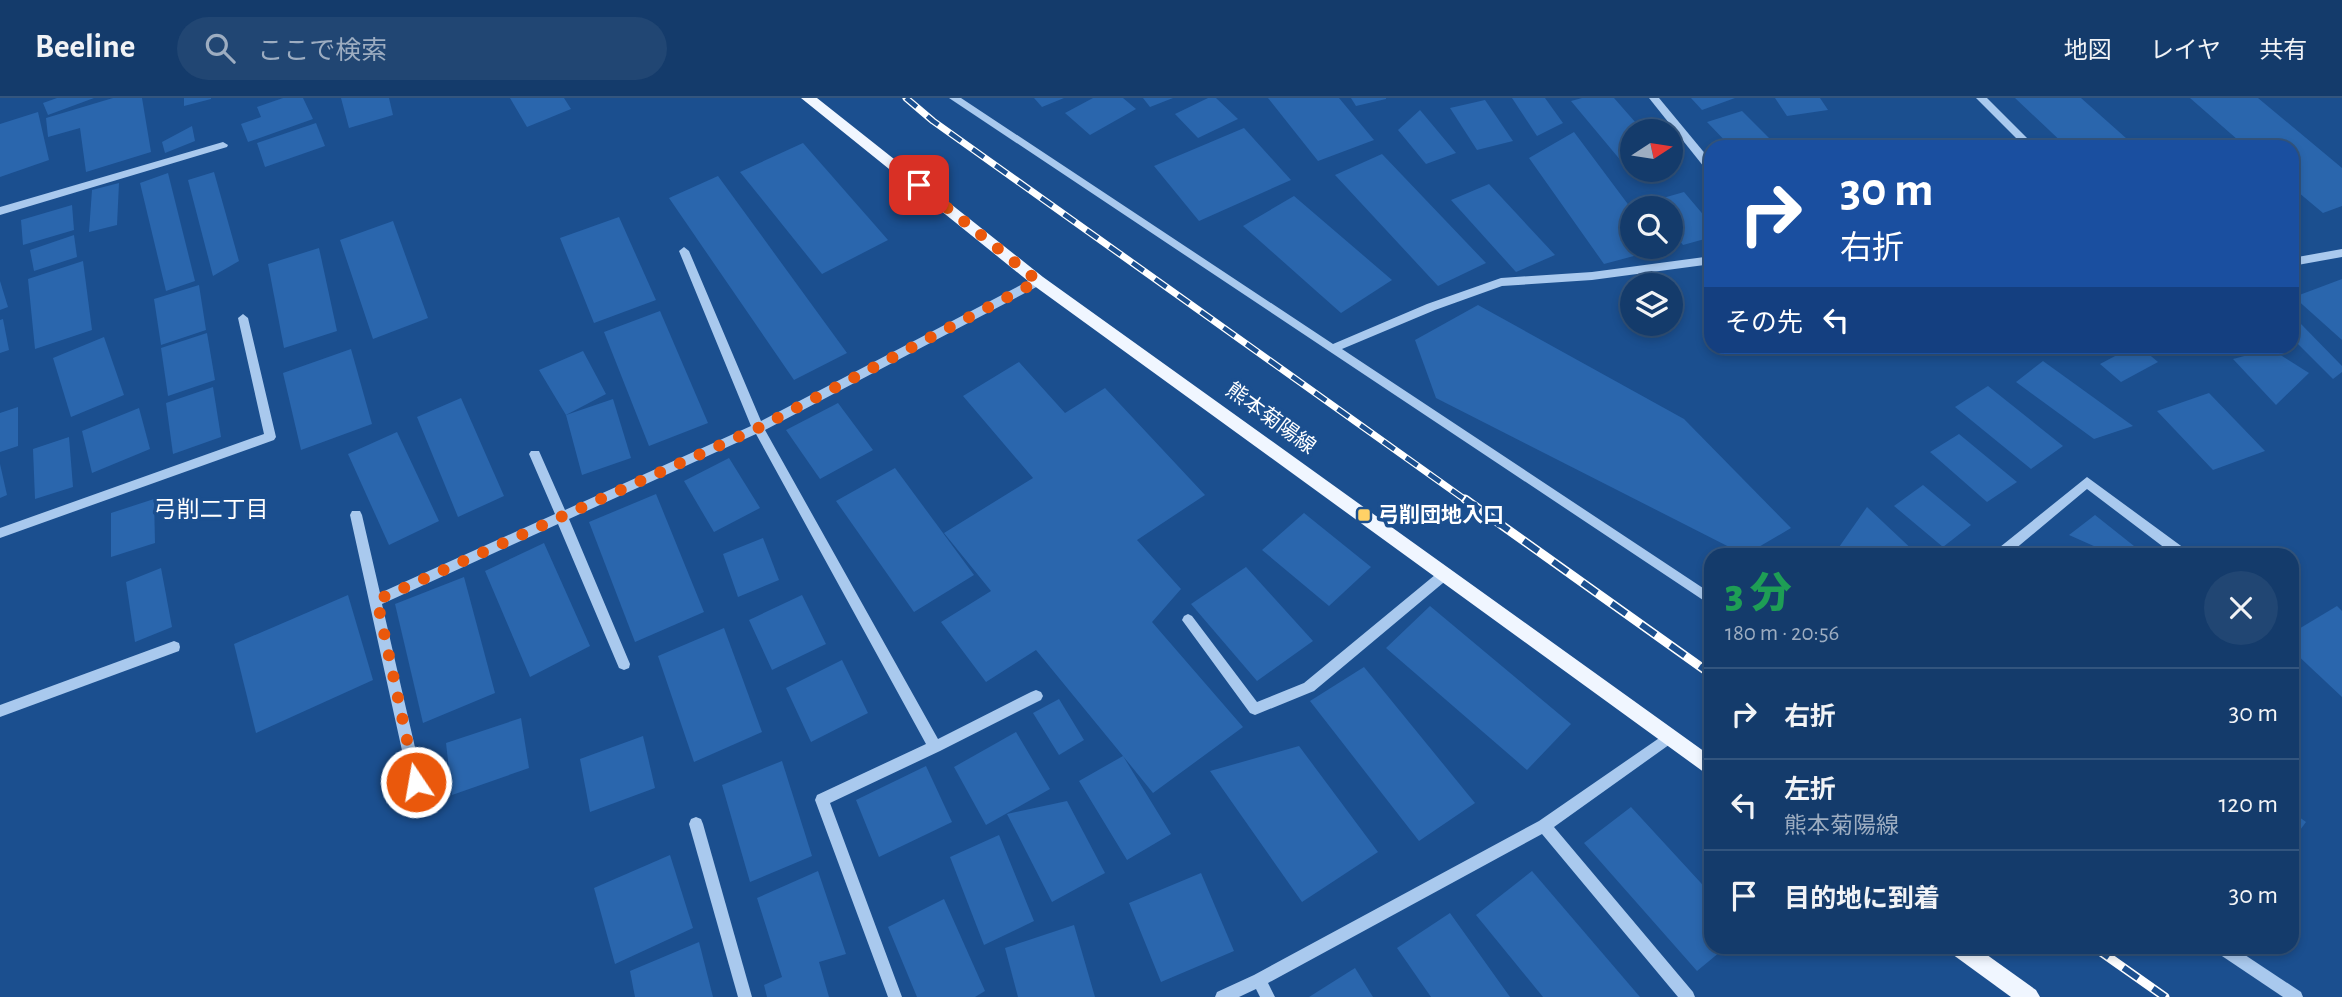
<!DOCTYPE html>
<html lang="ja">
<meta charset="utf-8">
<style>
:root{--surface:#143b6b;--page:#214673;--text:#f1f3f6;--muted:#9dadc1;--line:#33557e}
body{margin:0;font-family:"Alegreya Sans","Noto Sans JP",sans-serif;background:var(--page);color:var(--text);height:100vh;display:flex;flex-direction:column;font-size:26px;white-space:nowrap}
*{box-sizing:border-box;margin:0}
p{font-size:23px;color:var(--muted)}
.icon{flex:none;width:38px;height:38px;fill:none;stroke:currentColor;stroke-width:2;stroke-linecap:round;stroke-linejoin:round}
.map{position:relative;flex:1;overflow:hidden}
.drawer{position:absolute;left:1704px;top:450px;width:595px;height:406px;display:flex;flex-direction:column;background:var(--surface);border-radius:21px;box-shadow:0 4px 10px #0003,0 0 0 2px var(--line)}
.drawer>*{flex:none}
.hud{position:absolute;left:1704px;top:42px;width:595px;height:214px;border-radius:21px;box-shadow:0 4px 10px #0003,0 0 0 2px var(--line);background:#1a4fa0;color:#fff;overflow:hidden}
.needle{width:46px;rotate:78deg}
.tools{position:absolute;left:1620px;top:21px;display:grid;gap:14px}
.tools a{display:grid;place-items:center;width:63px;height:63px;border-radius:50%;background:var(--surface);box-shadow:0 4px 10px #0003,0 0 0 2px var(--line);font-size:35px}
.pin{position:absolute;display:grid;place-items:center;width:60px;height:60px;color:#fff;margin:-30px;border-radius:14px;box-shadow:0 4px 10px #0006}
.me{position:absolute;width:77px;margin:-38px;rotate:348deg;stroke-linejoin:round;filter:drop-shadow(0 0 5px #0008)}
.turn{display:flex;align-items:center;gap:24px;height:147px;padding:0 21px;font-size:32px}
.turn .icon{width:91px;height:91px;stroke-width:2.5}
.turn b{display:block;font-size:49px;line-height:60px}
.then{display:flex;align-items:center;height:66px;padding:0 21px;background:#0003;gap:14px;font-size:26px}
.round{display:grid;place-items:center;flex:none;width:74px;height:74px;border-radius:37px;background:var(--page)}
.summary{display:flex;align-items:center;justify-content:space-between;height:119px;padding:0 21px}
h1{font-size:42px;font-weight:800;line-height:52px;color:#1e9e55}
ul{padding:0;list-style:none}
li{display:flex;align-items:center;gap:21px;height:91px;padding:0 21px;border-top:2px solid var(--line)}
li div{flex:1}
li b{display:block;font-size:26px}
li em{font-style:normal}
header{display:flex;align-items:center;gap:42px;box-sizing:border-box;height:98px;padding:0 35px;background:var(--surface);border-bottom:2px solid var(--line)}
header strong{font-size:33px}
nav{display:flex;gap:38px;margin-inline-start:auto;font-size:24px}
.search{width:490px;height:63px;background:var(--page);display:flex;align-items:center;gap:18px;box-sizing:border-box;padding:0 24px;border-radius:38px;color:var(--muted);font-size:26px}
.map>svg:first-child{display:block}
.building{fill:#2a66ad}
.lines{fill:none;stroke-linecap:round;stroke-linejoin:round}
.minor{fill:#a9c9ee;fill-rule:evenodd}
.major{fill:#f0f6ff;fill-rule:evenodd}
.rail-far1-casing{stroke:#fff;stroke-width:7}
.rail-casing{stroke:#fff;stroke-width:9}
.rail-far1{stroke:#1b4f8f;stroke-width:4.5;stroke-dasharray:14;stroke-linecap:butt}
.rail{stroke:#1b4f8f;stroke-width:6;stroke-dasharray:18;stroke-linecap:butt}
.route{stroke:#ea580c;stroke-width:12;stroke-dasharray:0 21.6}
.poi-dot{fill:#ffd166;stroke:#1b4f8f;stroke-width:2.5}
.labels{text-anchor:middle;stroke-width:7;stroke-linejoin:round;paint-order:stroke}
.street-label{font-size:21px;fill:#fff;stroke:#1b4f8f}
.poi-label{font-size:21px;font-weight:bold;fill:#fff;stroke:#1b4f8f;text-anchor:start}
.neighbourhood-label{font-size:23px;fill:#fff;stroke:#1b4f8f}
</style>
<header>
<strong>Beeline</strong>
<div class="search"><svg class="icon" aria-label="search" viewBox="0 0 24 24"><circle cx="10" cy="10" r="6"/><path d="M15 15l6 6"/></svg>ここで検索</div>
<nav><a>地図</a><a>レイヤ</a><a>共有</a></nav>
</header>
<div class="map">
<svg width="2342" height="899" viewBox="0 0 2342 899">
<rect width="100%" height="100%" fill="#1b4f8f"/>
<g class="building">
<path d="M57,0H94L48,17L43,5Z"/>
<path d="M113,0H142L151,54L86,74L80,30L48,39L46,20Z"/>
<path d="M184,0H211V1L184,8Z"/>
<path d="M283,0H303L313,21L248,44L241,26L261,19L257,9Z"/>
<path d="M341,0H389L393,17L349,30Z"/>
<path d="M510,0H564L571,11L527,29Z"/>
<path d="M1034,0H1064L1042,9Z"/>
<path d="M1093,0H1123L1136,11L1090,37L1065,15Z"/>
<path d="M1143,0H1173L1150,9Z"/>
<path d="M1208,0H1216L1238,21L1198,40L1175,16Z"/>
<path d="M1268,0H1339L1374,42L1318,63Z"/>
<path d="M1351,0H1386V1L1356,8Z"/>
<path d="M1512,0H1545L1563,25L1537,38Z"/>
<path d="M1582,0H1614L1643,33H1633V72H1668L1637,82L1571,3Z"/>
<path d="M1691,0H1735L1702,12Z"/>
<path d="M1775,0H1820L1828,12L1787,18Z"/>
<path d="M2015,0H2081L2136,49H2067Z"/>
<path d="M2190,0H2258L2342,70V108L2323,115L2292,89V49H2246Z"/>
<path d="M1485,2L1513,43L1477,52L1450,10Z"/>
<path d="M1420,12L1456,55L1426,66L1398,32Z"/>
<path d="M1742,13L1769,40L1731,49L1707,24Z"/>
<path d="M38,14L49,62L0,79V26Z"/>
<path d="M316,25L325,48L265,69L257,45Z"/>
<path d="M192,28L195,43L165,55L162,44Z"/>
<path d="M1244,30L1291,82L1199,123L1154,68Z"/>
<path d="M1574,34L1633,113V149L1660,151L1604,166L1529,60Z"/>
<path d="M803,45L888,142L822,176L740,74Z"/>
<path d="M1382,56L1486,165L1438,188L1335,77Z"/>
<path d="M214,74L239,163L213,178L188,82Z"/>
<path d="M168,75L195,183L166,193L140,85Z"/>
<path d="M718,78L847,255L794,282L669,100Z"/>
<path d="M119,85L117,127L89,134L92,92Z"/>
<path d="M1489,86L1555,157L1516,174L1451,102Z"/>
<path d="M1684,94L1712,127V139L1683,147L1671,132V110H1654L1649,104Z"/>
<path d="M1294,98L1392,182L1341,215L1243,128Z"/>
<path d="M72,107L74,132L23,147L21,122Z"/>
<path d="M619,119L656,202L594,225L560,140Z"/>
<path d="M393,123L428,220L373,241L340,142Z"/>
<path d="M74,137L77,159L34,173L30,152Z"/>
<path d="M319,150L337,233L284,250L268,166Z"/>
<path d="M83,163L92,232L35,251L28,181Z"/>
<path d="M2342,181V242L2294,199Z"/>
<path d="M0,183L8,209L0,212Z"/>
<path d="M199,187L206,232L161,247L154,201Z"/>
<path d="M1478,207L1684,321L1791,430L1745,457L1436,300L1415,242Z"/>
<path d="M660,213L708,325L649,348L604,234Z"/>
<path d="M3,221L9,252L0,255V222Z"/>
<path d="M2300,225L2342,268V274L2333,281L2292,240V227Z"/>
<path d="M207,235L215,282L168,298L161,250Z"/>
<path d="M104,239L124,297L71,319L53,260Z"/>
<path d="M2134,248H2139L2158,264L2121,284L2100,266Z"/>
<path d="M351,251L372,326L301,352L283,275Z"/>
<path d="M2271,251L2309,275L2276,307L2233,261Z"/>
<path d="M583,253L606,296L566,317L539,272Z"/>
<path d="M2043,263L2133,328L2094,341L2016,284Z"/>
<path d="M1019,264L1065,315L1105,290L1205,397L1137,442L1181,491L1152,524L1243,629L1153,695L1123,658L1171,736L1127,762L1079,683L1123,658L1036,552L986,584L941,524L991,493L944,435L1033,380L963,298Z"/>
<path d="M1988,288L2063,348L2031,371L1955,309Z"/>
<path d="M213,289L221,339L173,356L166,305Z"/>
<path d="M2209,295L2265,353L2213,372L2157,313Z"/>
<path d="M461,300L504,398L458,419L417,319Z"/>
<path d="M613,301L631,360L582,377L566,317Z"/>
<path d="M838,305L873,352L820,381L786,332Z"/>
<path d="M18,309V348L0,354V315Z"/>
<path d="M139,310L150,351L92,375L82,333Z"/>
<path d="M397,334L439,423L389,447L348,356Z"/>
<path d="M1959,336L2017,384L1987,404L1930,354Z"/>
<path d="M69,339L73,389L35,401L33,351Z"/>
<path d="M729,360L760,410L714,434L684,383Z"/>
<path d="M0,366L7,397L0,400Z"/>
<path d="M895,370L974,477L914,514L836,403Z"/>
<path d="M1923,387L1971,427L1943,449L1894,408Z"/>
<path d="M656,396L704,514L635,544L589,424Z"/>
<path d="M154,401L155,445L111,459V415Z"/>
<path d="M1867,409L1918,457H1842L1837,452Z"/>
<path d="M1304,415L1371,469L1329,508L1262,452Z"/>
<path d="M2095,417L2134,448L2122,457H2114L2069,437Z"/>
<path d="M763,440L779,482L738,499L723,456Z"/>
<path d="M544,445L590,548L530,579L485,473Z"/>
<path d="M1246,469L1313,543L1257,583L1191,506Z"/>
<path d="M161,470L172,529L135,544L126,484Z"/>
<path d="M464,479L495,595L423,625L395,506Z"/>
<path d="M348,497L373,582L256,635L234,546Z"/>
<path d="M802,497L826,546L772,572L749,522Z"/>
<path d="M1430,508L1571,626L1527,672L1386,550Z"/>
<path d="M2337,508L2342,513V599L2292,552V535Z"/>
<path d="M724,530L762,634L694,664L658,558Z"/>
<path d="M842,562L868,615L811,644L786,590Z"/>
<path d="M1364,569L1475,705L1419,743L1310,603Z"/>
<path d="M1059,601L1084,642L1059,657L1033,615Z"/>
<path d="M521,620L529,670L452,697L446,645Z"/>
<path d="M1016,634L1050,691L986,727L954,669Z"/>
<path d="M643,638L655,690L590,714L580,661Z"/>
<path d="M1299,648L1378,754L1302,804L1210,673Z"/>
<path d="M782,663L812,758L750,784L722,687Z"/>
<path d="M926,668L952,724L879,759L856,702Z"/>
<path d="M1067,703L1105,775L1052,804L1007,716Z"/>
<path d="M1631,709L1712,797V849H1726L1697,873L1584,745Z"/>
<path d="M2292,714L2306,724L2292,743Z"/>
<path d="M999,737L1034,823L984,847L950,759Z"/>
<path d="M670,757L693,830L615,866L594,790Z"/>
<path d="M818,773L846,856L819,864L829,899H767L764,887L782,879L757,800Z"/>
<path d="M1532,773L1640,899H1543L1476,817Z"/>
<path d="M1201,775L1234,853L1161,884L1129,805Z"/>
<path d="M944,801L985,893L975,899H917L888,829Z"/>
<path d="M1450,815L1510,899H1431L1397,850Z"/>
<path d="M1074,827L1095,899H1018L1005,850Z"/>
<path d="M699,844L713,899H635L630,873Z"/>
<path d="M1355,870L1373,899H1309Z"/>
</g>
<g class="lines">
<g class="minor">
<path d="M949,0H961L1333,246L1427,206L1501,180L1592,174L1712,158V166L1592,182L1502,188L1435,212L1342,251L1712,496V508Z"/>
<path d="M1649,0H1659L1712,64V74H1708Z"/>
<path d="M1976,0H1987L2036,49H2025Z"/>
<path d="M223,44L228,47L227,49L0,117V109Z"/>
<path d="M684,149L689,153L761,323L1034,180H1042L1043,183L1042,186L765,332L938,641L1031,594L1036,592L1041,594L1043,598L1041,602L940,653L830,705L902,899H888L815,702L817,697L926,646L756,336L569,421L630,566L629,570L624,572L619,570L558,426L382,506L423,684L421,689L416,690L411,689L409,684L350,417L352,413H360L362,417L380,495L555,416L529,356L531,353H539L565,412L751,328L679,153Z"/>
<path d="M2342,151V159L2292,168V160Z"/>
<path d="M243,216L248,220L276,339L274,342L0,440V430L264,336L238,220Z"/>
<path d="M2087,379L2188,453L2190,457H2174L2087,391L2008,457H1993L1995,453Z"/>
<path d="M1445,471L1449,472L1451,476L1449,480L1314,593L1255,617L1250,615L1182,522L1184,518L1188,516L1192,518L1257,604L1304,585L1441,472Z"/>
<path d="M174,543L179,545L180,549L179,553L0,619V607Z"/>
<path d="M1668,634L1673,636L1675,640L1673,644L1554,729L1693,894L1695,899H1678L1542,736L1268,885L1275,899H1260L1256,891L1239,899H1215L1217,894L1254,877L1539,723Z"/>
<path d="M696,719L701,721L703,726L752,899H738L689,726L691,721Z"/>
<path d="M2214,849H2233L2301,894L2303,899H2283L2216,854Z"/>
</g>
<g class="major">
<path d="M801,0H817L1043,179L1712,659V680L1033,187Z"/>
<path d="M1949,849H1976L2036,892L2040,899H2011L1952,856Z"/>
</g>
<g class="rail-far1-casing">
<path id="rail-far1" d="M906,0L933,23L1467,403"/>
</g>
<g class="rail-casing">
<g id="rail">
<path d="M1465,401L1712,577"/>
<path d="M2094,849L2165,899"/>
</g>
</g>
<use href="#rail-far1" class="rail-far1"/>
<use href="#rail" class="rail"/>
</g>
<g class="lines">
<path class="route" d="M416,684L377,502L758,330L1038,183L919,87"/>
</g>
<rect class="poi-dot" x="1357" y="410" width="14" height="14" rx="3.5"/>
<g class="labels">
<g class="street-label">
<text transform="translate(1271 320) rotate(36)" y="7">熊本菊陽線</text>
</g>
<g class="poi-label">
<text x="1378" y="424">弓削団地入口</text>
</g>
<g class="neighbourhood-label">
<text x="211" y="419">弓削二丁目</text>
</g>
</g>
</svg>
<div class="tools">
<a><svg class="needle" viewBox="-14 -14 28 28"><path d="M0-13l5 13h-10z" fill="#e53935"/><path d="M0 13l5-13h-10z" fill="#9dadc1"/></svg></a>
<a><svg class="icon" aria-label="search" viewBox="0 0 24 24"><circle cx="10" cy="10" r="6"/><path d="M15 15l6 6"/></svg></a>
<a><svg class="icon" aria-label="layers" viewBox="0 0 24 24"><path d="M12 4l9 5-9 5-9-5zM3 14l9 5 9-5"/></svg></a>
</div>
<div class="pin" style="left:919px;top:87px;background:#d93025"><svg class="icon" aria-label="arrive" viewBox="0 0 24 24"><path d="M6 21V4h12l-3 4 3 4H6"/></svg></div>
<svg class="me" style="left:416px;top:684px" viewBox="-20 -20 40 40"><circle r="17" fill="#ea580c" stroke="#fff" stroke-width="3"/><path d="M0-11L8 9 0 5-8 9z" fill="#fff"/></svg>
<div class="hud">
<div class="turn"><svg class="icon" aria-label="right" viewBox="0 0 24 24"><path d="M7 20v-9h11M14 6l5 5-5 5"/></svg><div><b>30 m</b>右折</div></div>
<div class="then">その先<svg class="icon" aria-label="left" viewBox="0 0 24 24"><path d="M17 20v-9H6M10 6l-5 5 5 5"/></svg></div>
</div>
<section class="drawer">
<div class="summary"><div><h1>3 分</h1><p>180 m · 20:56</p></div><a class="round"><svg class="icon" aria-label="close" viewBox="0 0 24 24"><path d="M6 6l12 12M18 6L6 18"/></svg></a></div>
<ul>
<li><svg class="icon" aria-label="right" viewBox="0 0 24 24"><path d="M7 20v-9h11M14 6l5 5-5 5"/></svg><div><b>右折</b></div><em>30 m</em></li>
<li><svg class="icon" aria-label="left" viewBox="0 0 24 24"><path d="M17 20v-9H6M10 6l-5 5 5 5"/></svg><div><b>左折</b><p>熊本菊陽線</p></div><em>120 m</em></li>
<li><svg class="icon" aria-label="arrive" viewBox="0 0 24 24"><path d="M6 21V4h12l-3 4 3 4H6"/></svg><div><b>目的地に到着</b></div><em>30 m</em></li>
</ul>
</section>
</div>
